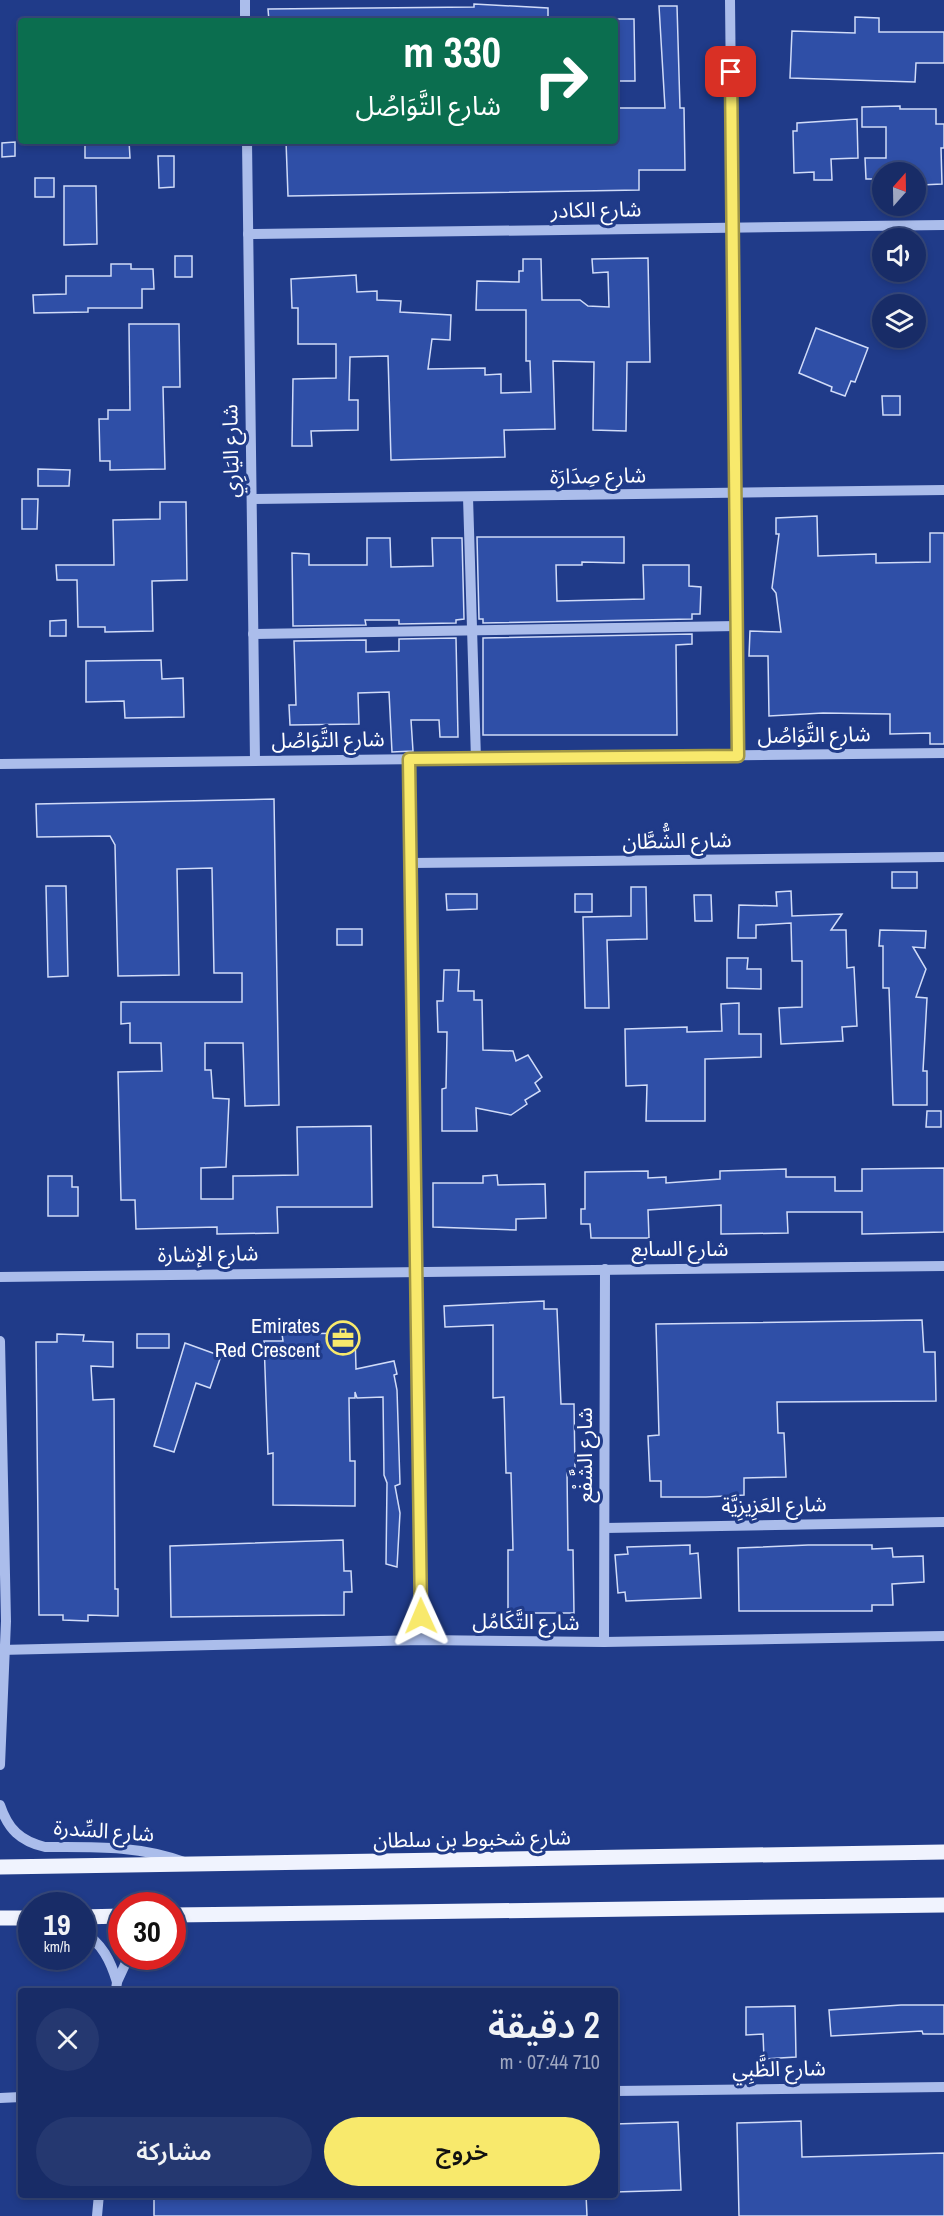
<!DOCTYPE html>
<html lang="ar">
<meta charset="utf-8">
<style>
:root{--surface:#182c67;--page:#253870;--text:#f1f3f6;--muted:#9fa7c0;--line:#36487b;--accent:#f8e96c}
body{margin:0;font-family:"Archivo Narrow","Noto Sans Arabic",sans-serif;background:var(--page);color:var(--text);direction:rtl;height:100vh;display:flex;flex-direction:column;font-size:22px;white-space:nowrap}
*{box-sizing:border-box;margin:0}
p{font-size:20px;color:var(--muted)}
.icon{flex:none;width:33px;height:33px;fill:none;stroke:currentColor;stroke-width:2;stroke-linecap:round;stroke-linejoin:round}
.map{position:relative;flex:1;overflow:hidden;direction:ltr}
.drawer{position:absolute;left:18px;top:1988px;width:600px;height:210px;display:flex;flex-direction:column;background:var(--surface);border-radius:6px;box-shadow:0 3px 9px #0003,0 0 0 2px var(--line);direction:rtl}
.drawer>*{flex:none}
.top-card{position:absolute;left:18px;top:18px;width:600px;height:126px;border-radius:6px;box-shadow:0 3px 9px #0003,0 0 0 2px var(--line);direction:rtl;background:#0b6e4f;color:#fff;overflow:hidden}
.needle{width:39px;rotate:20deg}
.fabs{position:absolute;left:872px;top:162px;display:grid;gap:12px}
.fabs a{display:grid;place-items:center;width:54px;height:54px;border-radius:50%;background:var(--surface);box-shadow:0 3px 9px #0003,0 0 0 2px var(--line);font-size:30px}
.speed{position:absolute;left:18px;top:1892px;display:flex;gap:12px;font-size:30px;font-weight:700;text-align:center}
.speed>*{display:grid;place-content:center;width:78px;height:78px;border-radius:50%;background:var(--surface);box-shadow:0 3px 9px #0003,0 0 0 2px var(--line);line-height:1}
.speed small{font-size:15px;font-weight:400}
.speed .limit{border:9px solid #d22;background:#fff;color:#111}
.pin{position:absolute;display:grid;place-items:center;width:51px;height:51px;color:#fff;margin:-26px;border-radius:12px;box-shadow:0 3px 9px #0006}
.me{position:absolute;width:66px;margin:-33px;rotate:359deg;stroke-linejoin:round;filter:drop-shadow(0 0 4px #0008)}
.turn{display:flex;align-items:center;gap:21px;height:126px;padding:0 18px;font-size:27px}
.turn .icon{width:78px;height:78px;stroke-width:2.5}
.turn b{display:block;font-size:42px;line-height:51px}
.round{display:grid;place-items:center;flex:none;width:63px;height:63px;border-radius:32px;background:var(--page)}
.headline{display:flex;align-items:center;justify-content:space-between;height:102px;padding:0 18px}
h1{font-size:36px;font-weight:600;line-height:45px}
.primary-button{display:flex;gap:12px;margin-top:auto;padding:12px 18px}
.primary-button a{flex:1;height:69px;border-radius:36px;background:var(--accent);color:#111;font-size:24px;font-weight:600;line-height:69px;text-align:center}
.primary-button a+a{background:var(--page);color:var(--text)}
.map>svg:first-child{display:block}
.building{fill:#2f4fa7;stroke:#d0dbf8;stroke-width:1.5}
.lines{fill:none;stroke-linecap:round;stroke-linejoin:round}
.minor{stroke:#abbdeb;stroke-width:10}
.major{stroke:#f0f3fe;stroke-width:15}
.route-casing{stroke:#a19746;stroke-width:15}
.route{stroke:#f8e96c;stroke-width:10}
.labels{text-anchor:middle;stroke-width:6;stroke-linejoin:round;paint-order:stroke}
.street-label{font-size:21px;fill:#fff;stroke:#203b89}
.poi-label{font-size:21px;fill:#fff;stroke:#203b89;text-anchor:end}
</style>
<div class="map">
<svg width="944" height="2216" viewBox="0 0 944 2216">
<rect width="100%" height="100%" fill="#203b89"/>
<g class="building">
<path d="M474,4L548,8V21H269L268,9L474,7Z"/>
<path d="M659,6H677L680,108H684L685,170H639V190L288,196L286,141H615V108H665Z"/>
<path d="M855,17L879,18V32H944V63H916L915,82L790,78L792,31L855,33Z"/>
<path d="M615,19H634L635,81H615Z"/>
<path d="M900,106V109H936V124H944V148H941L942,184L921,185L920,172H882V179H866L865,158H886V127H862V107Z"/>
<path d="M857,119L858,158L831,159L832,180H814V172L794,173L793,131H797V123Z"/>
<path d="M85,141H129L130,158H85Z"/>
<path d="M15,142V156L2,157V143Z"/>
<path d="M158,156H174V187L159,188Z"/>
<rect x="35" y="178" width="19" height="19"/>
<path d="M64,186H96L97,244L64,245Z"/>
<rect x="175" y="256" width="17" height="21"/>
<path d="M648,258L650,362H627L626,431L593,430L594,362L553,361L555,429L504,430L505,457L391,460L388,356L350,357L349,400H358V430L311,431L312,446H292L293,379L336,378V344H298V308H292L291,279L356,275L357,292L377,291V300L401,301L400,312L451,315L450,340L432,339L428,369L485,368V375L501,374V393L531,392L530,361H526V310H476L477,281L519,282V271H523V259H541L542,300H580L588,306L609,307L608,272L593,273L592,259Z"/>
<path d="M111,264H131V269H153L154,289H142V308H88V312L34,313L33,295L66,294V276H111Z"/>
<path d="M129,324H179L180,387H163L165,469L110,470V461H100L99,419H108V410H130Z"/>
<path d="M816,328L868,348L855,382L851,381L845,396L831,391L832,387L799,373Z"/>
<path d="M882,396H900V415H883Z"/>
<path d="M38,469L70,470L69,486H38Z"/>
<path d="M22,499H38L37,529H22Z"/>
<path d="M160,502H186L187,580L152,581L153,631L105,632V627H78L77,580H57L56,565H114L113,520L160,519Z"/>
<path d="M817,516L818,556L876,554V563L930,562V533H944V744H930V733L890,734V714L823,713L769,716L768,656H749L750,631L781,632L776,593L772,588L779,534H776V518Z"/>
<path d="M477,537H624V563L582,562V565H556L557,601L644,599L643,565H689V586L701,587L700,614H692V619L483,623V619H479Z"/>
<path d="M367,538H390L391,567L433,566L432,538H462L464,619L456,620V623L399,624V620H365L366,625L293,626L292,553L309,554V565H367Z"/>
<path d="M66,620V636H50V621Z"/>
<path d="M692,634V644L676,645L677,735H483V638Z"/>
<path d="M456,638L458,737H440L439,720H411L413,751L392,752L389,692L358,693L359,724L290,725L289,705H296L294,641L366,640V652L399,651V639Z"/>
<path d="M161,660L162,679L183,678L184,717L125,718L124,701L86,702V661Z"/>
<path d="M274,799L279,1105L245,1106L243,1043H205V1070H211L213,1098L229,1099L226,1167L201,1168V1199H233V1176L298,1175L297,1127L371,1126L372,1207H277L278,1233L217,1234V1227L136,1229L135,1200H121L118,1072L162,1071L161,1043H130V1023L121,1024V1002H242V973H214L212,868L177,869L179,975L118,976L115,845L110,836L37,837L36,804Z"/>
<rect x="892" y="872" width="25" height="16"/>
<path d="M46,886H66L68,976L48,977Z"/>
<path d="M631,887H646L647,939L607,940L609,1008H585L583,917L631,916Z"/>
<path d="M791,891L792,916L842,914L831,930H846L847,968L854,967L857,1026L842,1027L843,1041L781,1044L779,1008L802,1007V961H792L791,923L756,925V938H738L739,905L777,906L776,892Z"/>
<path d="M446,894H477V909L447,910Z"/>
<rect x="575" y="894" width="17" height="18"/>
<path d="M694,895H711L712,921H695Z"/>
<rect x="337" y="929" width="25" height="16"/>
<path d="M880,930L926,931L925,948L913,947L926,969L916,997L927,998L923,1071H927V1105H893L889,988H883V946H879Z"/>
<path d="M727,958H748L747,969H761V989L727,988Z"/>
<path d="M444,970H459L458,991H474V1000H482L483,1050L513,1051L516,1061L528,1055L542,1077L535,1083L540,1091L525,1100L527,1104L511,1115L476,1108L477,1131H442V1089L446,1088L447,1032H438L437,1001H443Z"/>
<path d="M739,1003V1034H761V1057L705,1059V1121H646L647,1085L626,1086L625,1029L687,1027V1032L722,1031L721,1004Z"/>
<path d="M927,1111H941V1127H926Z"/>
<path d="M944,1168V1232L862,1234V1212H787L788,1233L721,1234V1205L648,1210L649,1238H591L590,1224H581V1209H585V1172L648,1171V1178L666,1177V1183L720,1179V1171L786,1169V1177H835V1191H862V1169Z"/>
<path d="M497,1175L498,1185L545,1184L546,1218L516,1219V1230L433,1227V1183H483V1176Z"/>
<path d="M48,1176H72V1187H78V1216H48Z"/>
<path d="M544,1301V1309H557L561,1404H574L575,1472H567L568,1550H573L574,1613H508V1550H513L511,1473H506L504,1397L493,1398V1325L445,1327L444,1306Z"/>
<path d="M922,1320L924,1352H935L936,1401L777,1402L778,1433H784L786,1477L744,1478V1495L706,1497H661V1481H650L648,1436L659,1435L656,1324Z"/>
<path d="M355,1333L356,1369L394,1361L397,1374L394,1375L397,1390L400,1484L395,1486L400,1513L397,1567L386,1564L387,1483L384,1475L383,1397L357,1398L355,1392V1398H349L350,1461H355V1506L273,1505V1453L268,1454L264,1341H283L282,1334Z"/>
<path d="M57,1334L84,1335L83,1341L113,1342V1367L91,1366L93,1400L114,1399L115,1589H118V1616L88,1615V1621L63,1620V1615H39L36,1342H57Z"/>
<rect x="137" y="1334" width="32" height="14"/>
<path d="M185,1343L221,1356L210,1388L196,1383L174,1452L154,1446Z"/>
<path d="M343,1540L344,1571H351L352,1592H344V1615L171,1617L170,1546Z"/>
<path d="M690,1545V1554L698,1553L701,1598L626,1601L625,1592L618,1593L615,1555L628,1554L627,1547Z"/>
<path d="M808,1545H872V1549L892,1548L893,1557L923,1556L924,1582L892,1584L893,1605H872V1611H739L738,1548Z"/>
<path d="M901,2005H944V2034H923L922,2031L831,2036L829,2010Z"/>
<path d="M795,2006L796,2057L764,2059L763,2034L746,2035V2007Z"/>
<path d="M801,2121L802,2157L944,2153V2216H739L737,2123Z"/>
<path d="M678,2122L681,2190L615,2192V2124Z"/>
<path d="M154,2194H586L587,2216H154Z"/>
</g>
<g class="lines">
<g class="minor">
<path d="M245,0V21"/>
<path d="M730,0L738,755"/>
<path d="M247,141L255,761"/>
<path d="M248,234L944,225"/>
<path d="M468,497L476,759"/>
<path d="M252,499L944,490"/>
<path d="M253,634L737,626"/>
<path d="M409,759L421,1640"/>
<path d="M0,764L944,753"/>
<path d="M411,863L944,857"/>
<path d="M0,1277L944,1266"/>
<path d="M0,1341L6,1621L0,1765"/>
<path d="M605,1528L944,1522"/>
<path d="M604,1642L605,1269"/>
<path d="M0,1650L421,1640L604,1642L944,1636"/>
<path d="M0,1805C8,1829 20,1841 45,1847C92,1847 139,1845 184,1862"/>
<path d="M82,1932C102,1942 111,1962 117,1982"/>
<path d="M116,1990L117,1982L129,1956"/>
<path d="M615,2091L944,2087"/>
<path d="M0,2098L21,2097"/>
<path d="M97,2216L99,2194"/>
</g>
<g class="major">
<path d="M0,1867L944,1852"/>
<path d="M172,1915L944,1905"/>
<path d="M82,1917L122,1916"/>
<path d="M0,1918H32"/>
</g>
</g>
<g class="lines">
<g class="route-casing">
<path id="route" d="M421,1616L409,759L738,756L731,72"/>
</g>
<use href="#route" class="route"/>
</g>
<defs>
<g id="office-ring" transform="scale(1.725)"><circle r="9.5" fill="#203b89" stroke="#f8e96c" stroke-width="1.5"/><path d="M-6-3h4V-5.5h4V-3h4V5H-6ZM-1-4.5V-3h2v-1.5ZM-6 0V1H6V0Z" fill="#f8e96c"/></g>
</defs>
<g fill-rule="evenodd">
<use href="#office-ring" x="343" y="1338"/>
</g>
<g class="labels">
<g class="street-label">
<text transform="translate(596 210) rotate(-1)" y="7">شارع الكادر</text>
<text transform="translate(231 451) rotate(-91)" y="7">شارع اليَارِي</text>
<text transform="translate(598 476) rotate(-1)" y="7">شارع صِدَارَة</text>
<text transform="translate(814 735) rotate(-1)" y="7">شارع التَّوَاصُل</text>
<text transform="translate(328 740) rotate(-1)" y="7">شارع التَّوَاصُل</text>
<text transform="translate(677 841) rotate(-1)" y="7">شارع الشُّطَّان</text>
<text x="680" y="1256">شارع السابع</text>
<text transform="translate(208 1254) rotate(-1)" y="7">شارع الإشارة</text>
<text transform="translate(585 1455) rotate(-90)" y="7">شارع الشَّفْع</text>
<text transform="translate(774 1505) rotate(-1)" y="7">شارع العَزِيزِيَّة</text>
<text transform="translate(526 1622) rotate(1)" y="7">شارع التَّكَامُل</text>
<text transform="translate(104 1831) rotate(4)" y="7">شارع السِّدرة</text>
<text transform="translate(472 1839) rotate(-1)" y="7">شارع شخبوط بن سلطان</text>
<text transform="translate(779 2069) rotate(-1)" y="7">شارع الظَّبِي</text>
</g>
<g class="poi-label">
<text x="320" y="1333">Emirates<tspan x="320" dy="24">Red Crescent</tspan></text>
</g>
</g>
</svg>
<div class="fabs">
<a><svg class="needle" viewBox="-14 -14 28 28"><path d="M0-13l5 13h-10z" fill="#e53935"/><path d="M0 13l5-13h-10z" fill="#9fa7c0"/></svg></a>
<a><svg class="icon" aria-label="sound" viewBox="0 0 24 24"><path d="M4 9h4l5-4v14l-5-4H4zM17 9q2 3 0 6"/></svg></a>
<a><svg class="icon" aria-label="layers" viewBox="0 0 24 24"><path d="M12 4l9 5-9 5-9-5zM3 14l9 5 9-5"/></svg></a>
</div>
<div class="speed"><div>19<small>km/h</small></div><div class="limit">30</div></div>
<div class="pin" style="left:731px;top:72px;background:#d93025"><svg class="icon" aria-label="arrive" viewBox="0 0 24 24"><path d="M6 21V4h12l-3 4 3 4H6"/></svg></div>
<svg class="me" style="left:421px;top:1616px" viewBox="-20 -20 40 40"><path d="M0-17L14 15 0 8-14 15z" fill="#f8e96c" stroke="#fff" stroke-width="4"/></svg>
<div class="top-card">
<div class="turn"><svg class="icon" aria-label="right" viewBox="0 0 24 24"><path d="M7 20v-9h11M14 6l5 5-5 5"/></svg><div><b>330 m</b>شارع التَّوَاصُل</div></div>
</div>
<section class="drawer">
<div class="headline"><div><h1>2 دقيقة</h1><p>710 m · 07:44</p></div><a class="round"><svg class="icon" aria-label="close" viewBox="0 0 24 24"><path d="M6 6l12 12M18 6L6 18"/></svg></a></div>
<div class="primary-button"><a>خروج</a><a>مشاركة</a></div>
</section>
</div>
